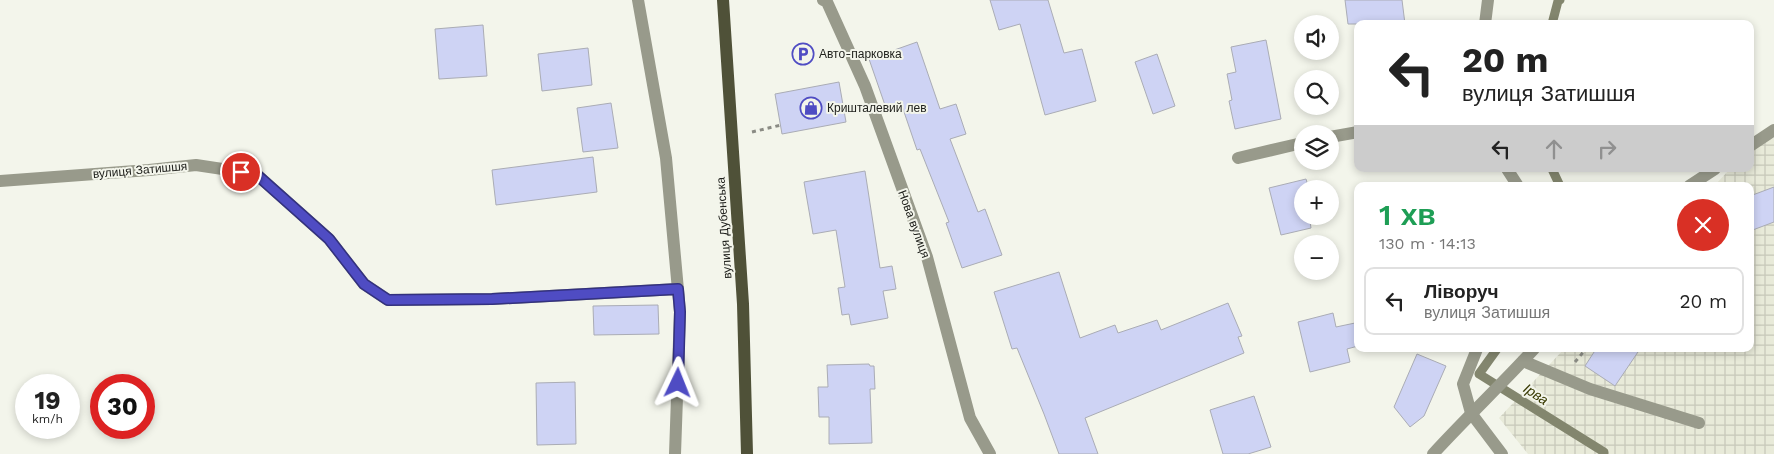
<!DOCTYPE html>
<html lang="uk">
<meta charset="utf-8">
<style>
:root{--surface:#fff;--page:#f2f2f2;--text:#222;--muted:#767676;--line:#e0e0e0}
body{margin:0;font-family:"Work Sans",sans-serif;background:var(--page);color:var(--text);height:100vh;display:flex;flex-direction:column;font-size:19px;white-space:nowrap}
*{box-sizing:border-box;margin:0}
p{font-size:16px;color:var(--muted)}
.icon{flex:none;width:28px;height:28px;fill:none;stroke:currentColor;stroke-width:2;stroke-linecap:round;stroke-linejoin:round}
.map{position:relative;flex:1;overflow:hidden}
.side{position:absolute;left:1354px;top:182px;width:400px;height:170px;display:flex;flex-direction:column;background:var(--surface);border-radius:10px;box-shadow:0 2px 8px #0003}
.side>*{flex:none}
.top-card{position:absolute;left:1354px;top:20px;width:400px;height:152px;border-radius:10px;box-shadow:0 2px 8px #0003;background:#fff;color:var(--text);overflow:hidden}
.fabs{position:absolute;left:1294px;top:15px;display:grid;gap:10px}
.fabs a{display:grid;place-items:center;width:45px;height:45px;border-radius:50%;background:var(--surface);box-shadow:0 2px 8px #0003;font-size:25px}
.speed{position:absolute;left:15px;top:374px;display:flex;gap:10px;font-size:25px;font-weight:700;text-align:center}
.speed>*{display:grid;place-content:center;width:65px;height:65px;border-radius:50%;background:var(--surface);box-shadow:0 2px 8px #0003;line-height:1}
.speed small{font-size:12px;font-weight:400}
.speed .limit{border:8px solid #d22;background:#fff;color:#111}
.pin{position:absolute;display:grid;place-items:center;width:42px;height:42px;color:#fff;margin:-21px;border:2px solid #fff;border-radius:50%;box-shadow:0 1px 5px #0007}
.me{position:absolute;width:55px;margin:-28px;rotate:2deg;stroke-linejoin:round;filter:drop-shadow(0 0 4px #0008)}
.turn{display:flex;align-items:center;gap:18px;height:105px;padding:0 25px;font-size:22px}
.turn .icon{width:65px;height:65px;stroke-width:2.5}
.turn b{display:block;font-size:35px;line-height:42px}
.lanes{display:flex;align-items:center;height:48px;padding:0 25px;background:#0003;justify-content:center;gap:25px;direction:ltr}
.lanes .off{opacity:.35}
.round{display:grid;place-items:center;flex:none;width:52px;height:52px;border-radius:26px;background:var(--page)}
.summary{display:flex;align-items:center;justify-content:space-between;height:85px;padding:0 25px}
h1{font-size:30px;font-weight:600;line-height:38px;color:#1e9e55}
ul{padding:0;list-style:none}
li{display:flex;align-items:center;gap:15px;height:68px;margin:0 10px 8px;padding:0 15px;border:2px solid var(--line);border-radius:10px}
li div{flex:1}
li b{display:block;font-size:19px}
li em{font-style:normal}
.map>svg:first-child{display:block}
.industrial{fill:url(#industrial-grid)}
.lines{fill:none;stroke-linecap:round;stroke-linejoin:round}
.stream{stroke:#83866e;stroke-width:9}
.building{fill:#ced3f4;stroke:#aaacb5}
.path{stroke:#8a8b84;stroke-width:3;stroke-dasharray:4 4;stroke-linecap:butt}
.minor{stroke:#989a8b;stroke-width:12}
.major{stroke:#4f5138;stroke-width:12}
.route-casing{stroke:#33317f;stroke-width:12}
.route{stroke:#4f4cc3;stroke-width:9}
.labels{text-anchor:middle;stroke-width:4;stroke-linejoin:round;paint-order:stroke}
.poi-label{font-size:12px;fill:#21221e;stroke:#f3f5eb;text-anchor:start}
.street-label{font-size:12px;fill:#21221e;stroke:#f3f5eb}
.water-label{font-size:14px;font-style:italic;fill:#373900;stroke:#f3f5eb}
</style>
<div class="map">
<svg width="1774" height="454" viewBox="0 0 1774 454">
<defs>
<pattern id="industrial-grid" width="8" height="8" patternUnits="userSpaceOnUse" patternTransform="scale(1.25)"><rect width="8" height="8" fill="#e8ead9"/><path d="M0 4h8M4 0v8" fill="none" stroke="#c7c8ba"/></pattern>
</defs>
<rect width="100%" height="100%" fill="#f3f5eb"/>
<path class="industrial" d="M1774,138V454H1528L1499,418L1564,349H1750V186H1714L1730,169H1750V147L1754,143Z"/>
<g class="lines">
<g class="stream">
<path d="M1552,24L1558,1L1560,0"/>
<path d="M1552,169L1560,186"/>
<path d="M1497,349L1479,374L1604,452V454"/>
</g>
</g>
<g class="building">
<path d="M990,0H1048L1064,53L1082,49L1096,101L1045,115L1020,24L999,30Z"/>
<path d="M1345,0H1402L1405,24H1348Z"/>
<path d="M483,25L487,76L439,79L435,29Z"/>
<path d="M1266,40L1281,119L1235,129L1229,101L1232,100L1227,74L1236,72L1231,47Z"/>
<path d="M917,42L940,109L956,104L966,134L950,139L978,212L985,209L1002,255L962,268L946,223L949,222L920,149L917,150L902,106L887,111L869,59Z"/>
<path d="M588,48L592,85L542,91L538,54Z"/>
<path d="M1157,54L1175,106L1153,114L1135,62Z"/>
<path d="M839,82L846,122L782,134L775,94Z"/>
<path d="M611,103L618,148L583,152L577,108Z"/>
<path d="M593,157L597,192L496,205L492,170Z"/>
<path d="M865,171L880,268L892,266L896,289L883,291L888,318L851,325L849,314L842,315L838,288L845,287L836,230L813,234L804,182Z"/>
<path d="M1306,179L1309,189H1302V216H1316V219L1310,221L1311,228L1281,235L1269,188Z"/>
<path d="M1774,187V222L1750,231V196Z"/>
<path d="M1059,272L1080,338L1115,325L1118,333L1157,320L1161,330L1228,303L1242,336L1238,337L1244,353L1085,418L1098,454H1059L1044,414L1017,348L1012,349L994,292Z"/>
<path d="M658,305L659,334L594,335L593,306Z"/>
<path d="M1333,313L1336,327L1355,323L1358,335V346L1347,349L1350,362L1310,372L1298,322Z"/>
<path d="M1596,349H1640L1615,386L1585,366Z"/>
<path d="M1417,354L1446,366L1424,416L1410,427L1394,407Z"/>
<path d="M869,364L870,366H874L875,389H870L872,443L829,444V417H819L818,387H828L827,365Z"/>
<path d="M575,382L576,444L537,445L536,383Z"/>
<path d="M1254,396L1271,447L1248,454H1223L1210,410Z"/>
</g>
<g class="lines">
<g class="path">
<path d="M752,132L781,125"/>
<path d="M1575,362L1586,349"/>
</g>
<g class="minor">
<path d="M638,0L666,158L680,312L675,454"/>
<path d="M823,0L827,2L865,86L927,257L970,418L990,454"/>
<path d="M1485,24L1488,0"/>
<path d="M1330,137L1358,132"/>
<path d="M1750,146L1774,130"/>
<path d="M1238,158L1302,143"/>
<path d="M1507,169L1518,186"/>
<path d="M0,181L149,170L196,165L256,174L329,239L364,284L388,300L492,299L678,289"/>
<path d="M1689,186L1715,169"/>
<path d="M1477,349L1463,384L1471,413L1502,454"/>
<path d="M1523,361L1590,389L1699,423"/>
<path d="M1433,454C1466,418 1501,385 1534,349"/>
</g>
<path class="major" d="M723,0L743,304L747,454"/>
</g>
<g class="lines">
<g class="route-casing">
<path id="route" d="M241,172L256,174L329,239L364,284L388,300L492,299L678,289L680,312L678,383"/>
</g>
<use href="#route" class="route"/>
</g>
<defs>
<g id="parking-ring" transform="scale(1.125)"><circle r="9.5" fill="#f3f5eb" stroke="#4f4cc3" stroke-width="1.5"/><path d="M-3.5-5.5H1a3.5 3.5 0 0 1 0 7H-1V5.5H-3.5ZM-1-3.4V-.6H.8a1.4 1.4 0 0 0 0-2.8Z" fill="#4f4cc3"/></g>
<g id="shop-ring" transform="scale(1.125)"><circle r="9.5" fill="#f3f5eb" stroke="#4f4cc3" stroke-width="1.5"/><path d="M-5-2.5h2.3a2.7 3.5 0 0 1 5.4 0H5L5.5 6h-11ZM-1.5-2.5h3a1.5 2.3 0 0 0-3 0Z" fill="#4f4cc3"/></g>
</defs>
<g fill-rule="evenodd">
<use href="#parking-ring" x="803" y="54"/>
<use href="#shop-ring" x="811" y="108"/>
</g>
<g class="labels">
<g class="poi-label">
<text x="819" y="58">Авто-парковка</text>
<text x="827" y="112">Кришталевий лев</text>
</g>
<g class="street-label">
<text transform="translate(140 170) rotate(-5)" y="4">вулиця Затишшя</text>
<text transform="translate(914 224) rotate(70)" y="4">Нова вулиця</text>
<text transform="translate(724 228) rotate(-94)" y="4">вулиця Дубенська</text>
</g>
<g class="water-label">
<text transform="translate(1536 394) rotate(33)" y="5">Ірва</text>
</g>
</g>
</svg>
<div class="fabs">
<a><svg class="icon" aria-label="sound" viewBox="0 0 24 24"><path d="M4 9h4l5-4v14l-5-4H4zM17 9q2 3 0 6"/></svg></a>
<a><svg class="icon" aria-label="search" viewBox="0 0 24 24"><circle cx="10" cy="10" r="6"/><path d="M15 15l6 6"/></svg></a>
<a><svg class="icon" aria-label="layers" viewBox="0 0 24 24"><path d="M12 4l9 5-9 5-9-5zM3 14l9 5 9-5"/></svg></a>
<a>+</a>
<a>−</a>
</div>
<div class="speed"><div>19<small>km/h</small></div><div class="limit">30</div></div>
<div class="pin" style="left:241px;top:172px;background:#d93025"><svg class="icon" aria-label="arrive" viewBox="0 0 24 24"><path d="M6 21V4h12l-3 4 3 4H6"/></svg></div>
<svg class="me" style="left:678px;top:383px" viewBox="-20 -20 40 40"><path d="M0-17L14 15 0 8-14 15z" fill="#4f4cc3" stroke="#fff" stroke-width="4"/></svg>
<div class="top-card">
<div class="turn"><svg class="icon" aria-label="left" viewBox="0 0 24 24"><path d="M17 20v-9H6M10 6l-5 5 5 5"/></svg><div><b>20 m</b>вулиця Затишшя</div></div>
<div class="lanes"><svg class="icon" aria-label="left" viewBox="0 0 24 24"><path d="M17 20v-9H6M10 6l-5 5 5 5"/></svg><svg class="icon off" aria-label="ahead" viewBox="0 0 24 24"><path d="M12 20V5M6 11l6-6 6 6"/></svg><svg class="icon off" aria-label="right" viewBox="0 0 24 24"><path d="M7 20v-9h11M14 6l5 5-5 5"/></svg></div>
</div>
<section class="side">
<div class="summary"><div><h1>1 хв</h1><p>130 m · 14:13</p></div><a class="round" style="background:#d93025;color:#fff"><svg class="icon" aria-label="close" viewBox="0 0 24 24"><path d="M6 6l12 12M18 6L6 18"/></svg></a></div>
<ul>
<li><svg class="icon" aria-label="left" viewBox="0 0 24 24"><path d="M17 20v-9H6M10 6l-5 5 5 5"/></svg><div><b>Ліворуч</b><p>вулиця Затишшя</p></div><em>20 m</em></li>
</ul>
</section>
</div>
